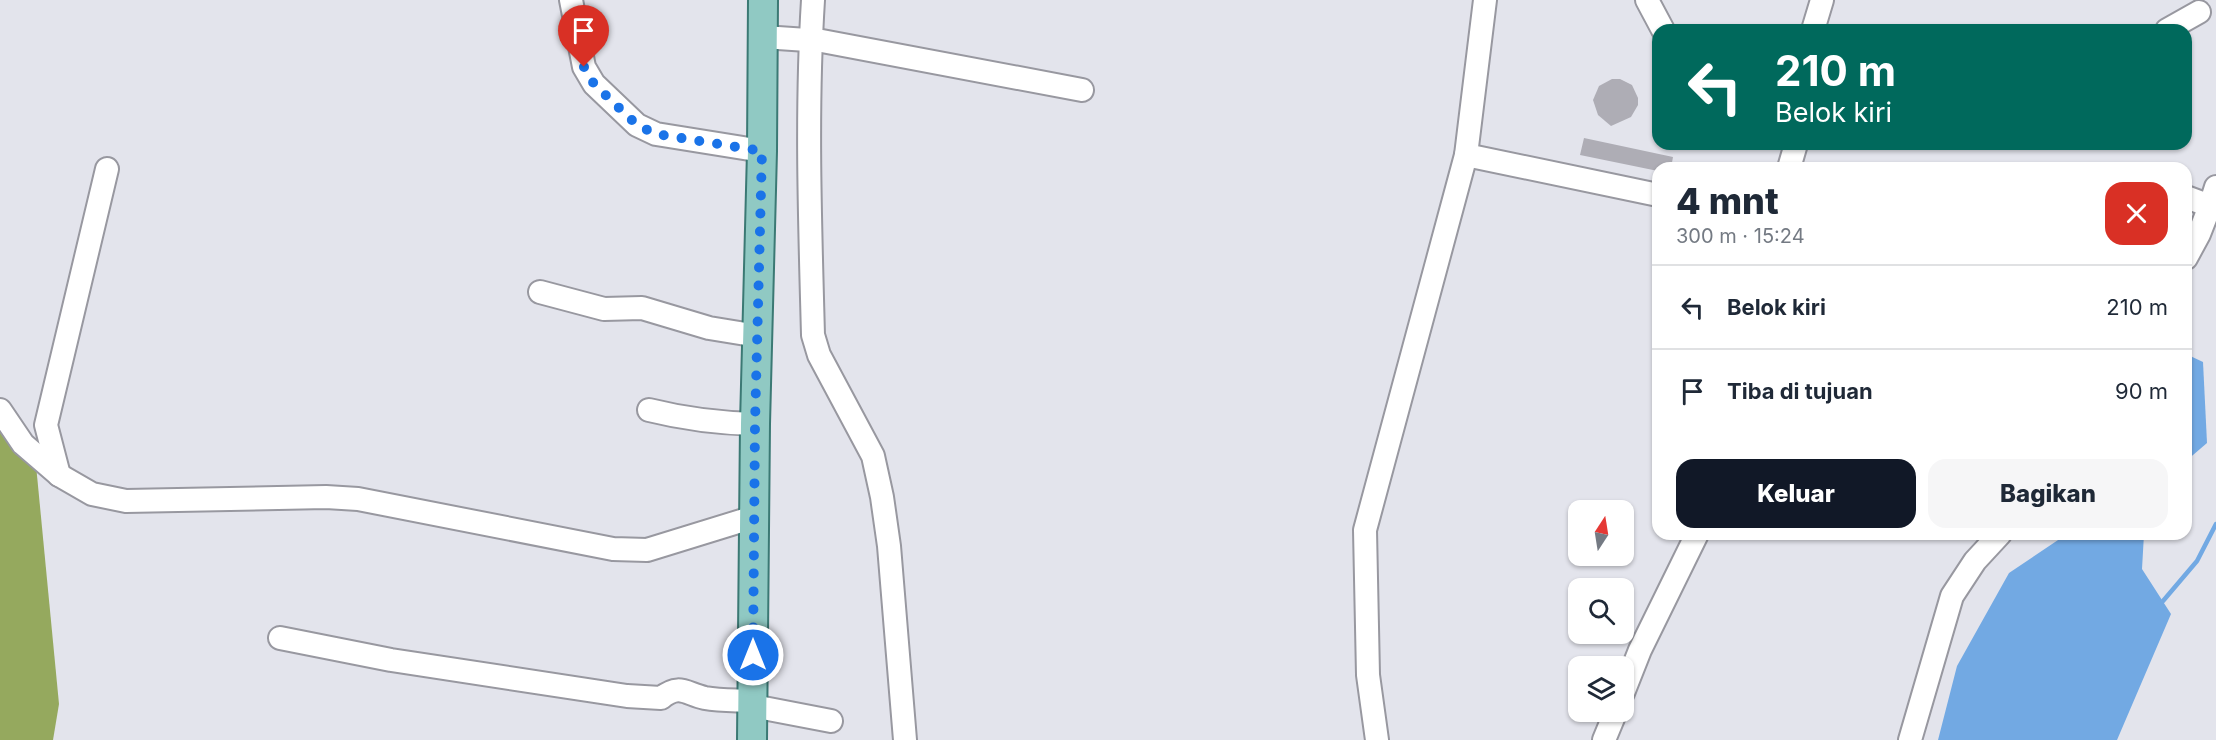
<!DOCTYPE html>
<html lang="id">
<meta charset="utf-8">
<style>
:root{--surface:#fff;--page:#f6f6f7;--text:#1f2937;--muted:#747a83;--line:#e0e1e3;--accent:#111827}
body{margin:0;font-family:Inter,sans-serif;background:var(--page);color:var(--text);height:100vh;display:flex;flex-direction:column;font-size:22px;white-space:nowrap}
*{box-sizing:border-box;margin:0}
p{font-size:20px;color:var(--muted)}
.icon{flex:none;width:33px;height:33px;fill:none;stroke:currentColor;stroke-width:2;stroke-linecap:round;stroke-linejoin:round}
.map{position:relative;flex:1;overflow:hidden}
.sheet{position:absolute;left:1652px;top:162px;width:540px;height:378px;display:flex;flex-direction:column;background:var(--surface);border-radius:18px;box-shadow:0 2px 4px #0004}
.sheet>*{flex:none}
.guide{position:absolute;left:1652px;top:24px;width:540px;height:126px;border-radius:18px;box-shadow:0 2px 4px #0004;background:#00695c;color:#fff;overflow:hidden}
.needle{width:39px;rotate:12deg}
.fabs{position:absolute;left:1568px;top:500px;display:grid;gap:12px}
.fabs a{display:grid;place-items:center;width:66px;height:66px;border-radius:12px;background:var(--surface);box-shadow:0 2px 4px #0004;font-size:30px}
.pin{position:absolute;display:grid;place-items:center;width:51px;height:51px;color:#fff;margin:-62px -26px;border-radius:50% 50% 50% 0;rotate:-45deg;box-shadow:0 0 6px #0007}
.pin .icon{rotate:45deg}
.me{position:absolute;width:66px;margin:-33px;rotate:0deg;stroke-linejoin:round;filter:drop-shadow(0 0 4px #0008)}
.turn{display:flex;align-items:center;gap:21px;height:126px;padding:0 24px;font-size:27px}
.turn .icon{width:78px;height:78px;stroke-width:2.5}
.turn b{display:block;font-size:42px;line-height:51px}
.round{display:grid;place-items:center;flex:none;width:63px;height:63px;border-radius:18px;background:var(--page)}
.headline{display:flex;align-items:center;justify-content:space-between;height:102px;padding:0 24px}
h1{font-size:36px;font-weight:800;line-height:45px}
.cta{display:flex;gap:12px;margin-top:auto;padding:12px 24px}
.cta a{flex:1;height:69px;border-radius:18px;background:var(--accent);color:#fff;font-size:24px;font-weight:800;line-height:69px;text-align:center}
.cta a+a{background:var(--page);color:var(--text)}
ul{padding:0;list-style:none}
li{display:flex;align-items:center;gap:18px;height:84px;padding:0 24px;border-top:2px solid var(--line)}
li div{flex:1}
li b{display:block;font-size:22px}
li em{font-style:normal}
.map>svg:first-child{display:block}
.forest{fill:#95a95e}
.water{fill:#72a9e3}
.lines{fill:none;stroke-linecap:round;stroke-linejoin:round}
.stream{stroke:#72a9e3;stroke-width:4.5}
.building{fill:#aeadb5}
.minor-casing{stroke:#9898a0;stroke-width:26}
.major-casing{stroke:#3b7974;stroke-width:32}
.minor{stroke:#fff;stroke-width:22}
.major{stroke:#90c9c3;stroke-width:28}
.route{stroke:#1a73e8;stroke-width:10;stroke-dasharray:0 18}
</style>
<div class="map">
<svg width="2216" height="740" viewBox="0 0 2216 740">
<rect width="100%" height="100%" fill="#e3e4ec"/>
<path class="forest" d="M0,416L36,465L59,704L53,740H0Z"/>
<g class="water">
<path d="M2186,354L2203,362L2207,443L2186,461Z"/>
<path d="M2067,534H2144L2142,569L2171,614L2117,740H1938L1957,666L2009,573Z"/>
</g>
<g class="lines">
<path class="stream" d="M2163,601L2197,561L2216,524"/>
</g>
<g class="building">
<path d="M1612,79H1620L1632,85L1638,98V105L1631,117L1611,126L1598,115L1593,100L1599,86Z"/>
<path d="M1584,138L1673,157L1671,168H1658V171L1580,155Z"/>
</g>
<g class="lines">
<g class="minor-casing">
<g id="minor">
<path d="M571,0L584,67L594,84L637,125L656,134L762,151"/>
<path d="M813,0C806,111 810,223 813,335L819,355L873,456L882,497L889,546L905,740"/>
<path d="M1647,0L1663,30"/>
<path d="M1813,30L1822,0"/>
<path d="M2167,30L2199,12"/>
<path d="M763,37L822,41L1082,90"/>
<path d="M1466,155L1658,195"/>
<path d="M1789,168L1796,144"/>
<path d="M2186,197L2210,206L2216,187"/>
<path d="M2186,258L2199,234L2210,206L2216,209"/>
<path d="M540,292L604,309L642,308L709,328L758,336"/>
<path d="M0,410L23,444L59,475L92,494L126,501L326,497L358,499L613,549L647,550L754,517"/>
<path d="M649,410C685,419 718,423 755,424"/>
<path d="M59,475L46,425L107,169"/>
<path d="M280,638L391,660L627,696L661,698C680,683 686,694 705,698C721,701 737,700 753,701"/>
<path d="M1623,693L1640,650L1697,534"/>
<path d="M753,706L831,721"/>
<path d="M1377,740L1368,675L1365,530L1466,155L1485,0"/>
<path d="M1604,740L1616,711"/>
<path d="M1910,740L1952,596L1975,561L2000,534"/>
</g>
</g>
<g class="major-casing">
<path id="major" d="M752,740L755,424L762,151L763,0"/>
</g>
<use href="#minor" class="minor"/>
<use href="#major" class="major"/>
</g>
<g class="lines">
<path class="route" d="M584,67L594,84L637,125L656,134L762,151L755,424L753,655"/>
</g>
</svg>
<div class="fabs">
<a><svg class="needle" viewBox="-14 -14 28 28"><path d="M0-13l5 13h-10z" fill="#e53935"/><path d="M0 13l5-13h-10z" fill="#747a83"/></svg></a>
<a><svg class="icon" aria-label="search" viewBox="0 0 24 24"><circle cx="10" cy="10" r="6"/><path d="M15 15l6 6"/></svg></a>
<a><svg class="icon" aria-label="layers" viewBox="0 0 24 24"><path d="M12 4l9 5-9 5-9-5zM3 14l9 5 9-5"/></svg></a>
</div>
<div class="pin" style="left:584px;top:67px;background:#d93025"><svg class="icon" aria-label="arrive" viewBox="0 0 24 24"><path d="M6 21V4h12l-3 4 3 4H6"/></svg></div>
<svg class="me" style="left:753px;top:655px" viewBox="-20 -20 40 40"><circle r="17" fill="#1a73e8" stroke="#fff" stroke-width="3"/><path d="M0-11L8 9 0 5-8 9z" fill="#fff"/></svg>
<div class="guide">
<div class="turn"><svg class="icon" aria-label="left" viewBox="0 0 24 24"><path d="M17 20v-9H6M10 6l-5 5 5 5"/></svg><div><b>210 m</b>Belok kiri</div></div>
</div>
<section class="sheet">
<div class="headline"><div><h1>4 mnt</h1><p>300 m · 15:24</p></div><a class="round" style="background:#d93025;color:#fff"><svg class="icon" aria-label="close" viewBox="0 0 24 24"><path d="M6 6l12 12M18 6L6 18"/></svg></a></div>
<ul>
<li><svg class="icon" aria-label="left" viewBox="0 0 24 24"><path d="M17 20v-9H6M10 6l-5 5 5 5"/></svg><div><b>Belok kiri</b></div><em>210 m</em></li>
<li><svg class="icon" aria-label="arrive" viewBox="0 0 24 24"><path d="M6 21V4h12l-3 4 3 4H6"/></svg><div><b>Tiba di tujuan</b></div><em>90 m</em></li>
</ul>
<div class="cta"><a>Keluar</a><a>Bagikan</a></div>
</section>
</div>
